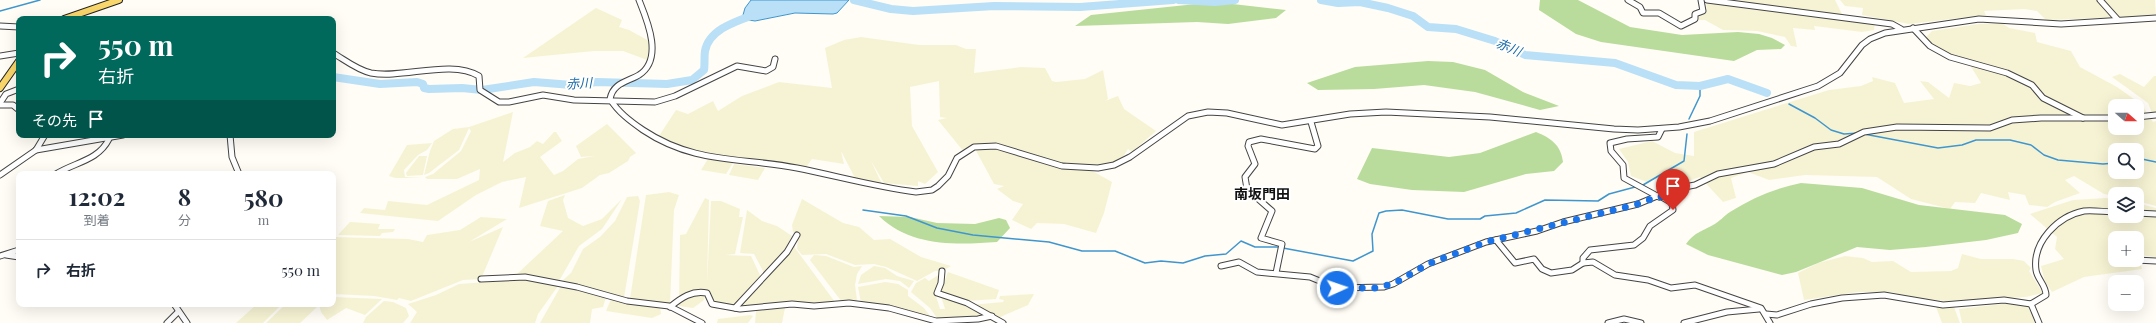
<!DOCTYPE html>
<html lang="ja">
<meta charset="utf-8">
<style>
:root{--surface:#fff;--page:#f6f6f7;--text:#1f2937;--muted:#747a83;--line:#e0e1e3}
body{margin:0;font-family:"Playfair Display","Noto Sans JP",serif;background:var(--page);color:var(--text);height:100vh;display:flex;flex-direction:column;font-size:15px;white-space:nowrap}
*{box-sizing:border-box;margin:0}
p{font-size:13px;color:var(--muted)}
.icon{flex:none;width:22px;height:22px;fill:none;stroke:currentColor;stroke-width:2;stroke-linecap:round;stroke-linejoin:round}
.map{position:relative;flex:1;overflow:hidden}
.side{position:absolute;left:16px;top:171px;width:320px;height:136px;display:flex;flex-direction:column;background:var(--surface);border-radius:8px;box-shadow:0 4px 16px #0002}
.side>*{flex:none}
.top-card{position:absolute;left:16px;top:16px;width:320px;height:122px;border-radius:8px;box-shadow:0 4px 16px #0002;background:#00695c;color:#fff;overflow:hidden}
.needle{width:26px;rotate:110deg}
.tools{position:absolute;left:2108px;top:99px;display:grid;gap:8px}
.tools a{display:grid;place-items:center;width:36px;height:36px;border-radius:8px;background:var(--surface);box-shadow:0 4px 16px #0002;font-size:20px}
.pin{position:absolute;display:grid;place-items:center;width:34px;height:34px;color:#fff;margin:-41px -17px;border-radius:50% 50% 50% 0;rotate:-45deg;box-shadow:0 0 4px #0007}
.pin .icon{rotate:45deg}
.me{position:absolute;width:44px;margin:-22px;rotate:87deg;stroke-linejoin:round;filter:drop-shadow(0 0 3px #0008)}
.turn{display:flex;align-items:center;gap:14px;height:84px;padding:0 16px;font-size:18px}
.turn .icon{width:52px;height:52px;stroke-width:2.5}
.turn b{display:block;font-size:28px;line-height:34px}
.then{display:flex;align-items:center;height:38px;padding:0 16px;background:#0003;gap:8px;font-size:15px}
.eta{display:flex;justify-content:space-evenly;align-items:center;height:68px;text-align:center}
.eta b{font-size:24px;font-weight:700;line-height:28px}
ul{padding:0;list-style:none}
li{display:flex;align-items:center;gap:12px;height:60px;padding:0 16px;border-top:1px solid var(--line)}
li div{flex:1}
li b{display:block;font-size:15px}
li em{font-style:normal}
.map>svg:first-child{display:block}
.farmland{fill:#f6f3d4;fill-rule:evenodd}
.forest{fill:#b9dc9c}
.water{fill:#b9e0f7;stroke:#3f96cf}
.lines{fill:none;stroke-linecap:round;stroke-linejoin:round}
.stream{stroke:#3f96cf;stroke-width:1.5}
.river{stroke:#b9e0f7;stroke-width:8}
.minor-casing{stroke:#444;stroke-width:7}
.major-casing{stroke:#222;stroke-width:8}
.minor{stroke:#fff;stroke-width:5}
.major{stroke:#f9d66b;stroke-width:6}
.route{stroke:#1a73e8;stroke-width:7;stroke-dasharray:0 12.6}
.labels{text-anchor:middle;stroke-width:4;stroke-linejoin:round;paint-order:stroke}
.water-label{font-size:13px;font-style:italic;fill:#1768a6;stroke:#fff}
.quarter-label{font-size:14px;font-weight:bold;fill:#111;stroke:#fff}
</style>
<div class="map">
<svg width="2156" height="323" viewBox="0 0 2156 323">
<rect width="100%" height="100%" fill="#fffdf5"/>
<g class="farmland">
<path d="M1714,0H1835L1843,16L1875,23L1874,30L1862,32L1814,26L1815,30L1793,28L1797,47L1791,46L1785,37L1757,31L1723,30L1705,20H1699V17L1707,11L1706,1Z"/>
<path d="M1840,0H2155L2156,16L2046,20L2037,11L2024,9L1984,11L1986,15L1909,24L1862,15L1863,8L1845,6Z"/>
<path d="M596,8L622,20L619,27L629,30L651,42L650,61L623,51H594L523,58Z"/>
<path d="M2002,23L2009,28L2035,33L2037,42L2071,51L2080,67L2117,87L2141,104L2153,122L2156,121V206L2137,201V194H2115V196L2104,194L2074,176L2065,180L2080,193L2055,202L2047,207L2029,205L2025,195L2008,192L2010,200L1981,193L1975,203L1955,202L1950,209L1911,199L1877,177L1805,175L1769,180L1748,172L1731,178L1736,198L1723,202L1700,177L1683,183L1678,175L1670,172L1647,182L1631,176L1628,162L1619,149L1652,141L1675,153L1694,156V132L1829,90L1861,86L1873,81L1872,77L1895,83L1904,103L1934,99L1920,81L1928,82L1949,98L1954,83L1970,86L1981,83L1970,65L1941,52L1926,37L1932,31L1979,24ZM2115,106H2137V128H2115ZM2115,150H2137V172H2115Z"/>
<path d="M861,37L919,45H956L966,49H976L974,73L1021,67L1045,68L1052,81L1056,82L1085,79L1103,70L1108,99L1105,101L1118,96L1124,109L1156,131L1132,152L1128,149L1119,163L1089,169L1112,182L1104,213L1096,233L1064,224L1037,223L1031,229L1012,220L1023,204L1013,201L997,189L1004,186L994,184L974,147L964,152L938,120L947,118L940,117L939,81L910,87L912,126L938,172L925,184L918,181V186L884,183L871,161L882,184L855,178L841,151L844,164L812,159L804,170L676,149L657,139L676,110L688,114L713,101L718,111L742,96L779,82L832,88L825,48L844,40Z"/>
<path d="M2120,74L2144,87L2154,76H2156V112L2152,113L2148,103L2112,77Z"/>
<path d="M513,112L503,162L515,153L530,147L537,141L543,144L554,132H556L562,141L540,157L554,175L563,171L578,159L594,156L581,157L576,146L607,124L636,153L630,157L628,161L609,173L600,175L582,188L519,208L526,177L502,182L476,195L438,221L360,213L364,208L385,210L388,201L427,205L479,180L480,169L457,179H427L425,177L433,174L461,151L471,131L469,128L459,150L429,173L424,175L430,151L434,141L453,129L469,127Z"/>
<path d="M432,143L427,150L418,155L404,170L405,177L422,178H395L389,176L407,145Z"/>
<path d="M419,156H427L423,175L407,176L406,173Z"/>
<path d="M708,159L733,163L726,174L701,170Z"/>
<path d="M734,164L765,168L758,180L729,175Z"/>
<path d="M669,192L679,195L674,210L670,304L630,299L646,195Z"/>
<path d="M565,195L563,200L568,218L583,226L602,219L622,199L602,229L579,246L559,281L515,276L563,231L540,226L548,201Z"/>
<path d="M638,196L640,201L624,298L562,281L571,273L583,249L600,237L615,221L627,197Z"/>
<path d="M705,198L709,200L707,284L711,201H721L740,209L739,217H743L735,254L725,255L751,256L761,277L734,305H722L712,300L707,290L704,300L693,308L679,306L680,235L686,234Z"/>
<path d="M2106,198L2115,199V216H2137V203L2156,208V257L2138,255L2142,269L2084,277L2052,292L2045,282L2041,266L2064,259L2055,249L2057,237L2030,214L2073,200ZM2115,238H2137V260H2115Z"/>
<path d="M802,199L843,223L859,227L874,240L890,239L921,257L951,266L942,271H935L917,281L886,267L874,264L855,265L826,254L802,255L797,249L798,236L793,232L792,225Z"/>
<path d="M747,210L762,221L777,226L792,236L785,252L764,273L754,254L740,253Z"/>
<path d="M481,217L507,219L469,242L503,227L481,279L463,280L411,301L399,298L397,300L374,296L333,294V237L408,239L423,242L427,235L460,230Z"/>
<path d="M350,222L380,224L378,229H395L393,232L382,233L380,236L338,235Z"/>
<path d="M795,240V248L835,302L740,306L790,253Z"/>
<path d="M1962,254L1981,259H2013L2024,261L2031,268L2029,271L2043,293L2026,297L1946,301L1914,298L1891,292H1858L1804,300L1798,273L1818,263L1845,256L1863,258L1872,262L1893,261L1911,272L1951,271L1958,268Z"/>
<path d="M814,255L826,256L854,267L862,266L857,274L855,285L857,300L842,302L810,260Z"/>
<path d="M874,266L885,268L897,276L914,281L909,288L900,281L886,279L858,284L861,275Z"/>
<path d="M948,272L999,290L996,299L968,301L956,299L940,292Z"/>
<path d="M940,274L935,293L940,309H945L941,296L966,305L988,316L960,319L937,318L930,308L911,292L916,283L925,278L929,281Z"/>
<path d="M525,279L558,286L538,314L535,323H410L417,312L408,304L436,295L459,284Z"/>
<path d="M885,282L898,284L908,290V296L924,308L932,319L861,303L858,287Z"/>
<path d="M561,286L606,297L603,307L592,309L590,323H540Z"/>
<path d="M1034,294L1028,305L998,318L971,305L1003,302L1004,300L999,299L1000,296Z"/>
<path d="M333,297L382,299L365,315L346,308L327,320L321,312L319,305L300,323H266L286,304H333Z"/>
<path d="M611,299L621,302L660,307L661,314L652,318L606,311Z"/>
<path d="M384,301L393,302L406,308L409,316L403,323H363L366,317Z"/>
<path d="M2019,302L2027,304L2035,323H1962L1959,309Z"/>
<path d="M257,304H282L263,323H236Z"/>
<path d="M1936,307H1954L1960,323H1942Z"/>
<path d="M785,308L782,323H755L756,311Z"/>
<path d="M750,315L753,316L748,323H717L718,319Z"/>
</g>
<g class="forest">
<path d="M1540,0H1578L1630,27L1682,35L1738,32L1759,34L1772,38L1785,45L1781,49L1757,50L1734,61L1601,42L1576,34L1539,10Z"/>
<path d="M1215,2L1286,10L1276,18L1228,24L1197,22L1075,26L1091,15Z"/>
<path d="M1428,61L1453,62L1485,70L1523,92L1559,106L1540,110L1475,92L1424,85L1374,89L1318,90L1307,83L1355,67Z"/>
<path d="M1536,132C1551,138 1561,145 1563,162L1554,171L1526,174L1464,192L1412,190L1370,184L1357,179L1372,148L1449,157L1480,153Z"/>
<path d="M1801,183L1862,188L1919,205L2005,215L2022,224L2018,233L1986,240L1926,247L1890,250L1857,247L1796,272L1782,275L1708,255L1686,244C1695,232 1701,232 1713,225C1719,222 1724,216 1730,212C1752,198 1776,188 1801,183Z"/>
<path d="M879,216L910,217L937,223L975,224L999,218L1006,220L1010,228L997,242C957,245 910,247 879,216Z"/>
</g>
<path class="water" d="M751,0H849L837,13L833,14L795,13L755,21L749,20L743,15L745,8Z"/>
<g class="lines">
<g class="stream">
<path d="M0,11L40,0"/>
<path d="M1789,104L1815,118L1831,130L1844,134L1859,133"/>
<path d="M1689,119L1700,96V86"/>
<path d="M1864,134L1938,148L1962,145L1976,140H2010L2031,145L2044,155L2058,160L2103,164L2115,163"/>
<path d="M2137,158L2156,162"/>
<path d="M1643,185L1684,161L1687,134"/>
<path d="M863,210L906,216L937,228L973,235L1049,242L1082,251H1115L1145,263L1161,261L1183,263L1205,256L1226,254L1241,241L1255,247H1279"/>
<path d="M1283,248L1353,261L1373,251L1372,234L1379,213L1386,211L1402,210L1448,219H1480L1485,216L1516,213L1545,200L1598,201L1609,194L1635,187"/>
</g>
<g class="river">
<path d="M854,0L891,9L913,11L994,6L1080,7L1173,0"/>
<path d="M1179,0L1215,2L1235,0"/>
<path d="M1321,0L1338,3L1360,2L1388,8L1413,16L1428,27L1456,29L1495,41L1525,55L1615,63L1676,85L1700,86L1728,79L1767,93"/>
<path d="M333,77L380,84L417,82L423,84L424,88L429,89L462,88L482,90L534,82L572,85L597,82L667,84L692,80L704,70C705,64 704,57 705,51C709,29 737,21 756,14"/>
</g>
<g class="minor-casing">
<g id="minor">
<path d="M639,0C647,20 664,59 639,75C627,82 613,83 610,99C618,112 630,121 643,130C694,164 740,157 797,168C837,176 876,187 916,192L932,190L938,186L948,176L957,158L974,147L996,146L1062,166L1098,168L1114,165L1130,157L1188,116L1208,112L1227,113L1282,125L1350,114L1386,112L1490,117L1614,129L1638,130L1679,127L1710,121L1818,86L1840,73L1862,45L1870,39L1885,33L1979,19L2061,24L2156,18"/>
<path d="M1628,0L1640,7L1643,13H1659L1681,26L1695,19V14L1703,11L1701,0"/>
<path d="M1707,0L1892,24L1901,29"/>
<path d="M2100,0L2118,20"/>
<path d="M0,26L19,27"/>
<path d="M1913,28L1930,46L1950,57L2007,73L2032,85L2043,98L2083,118"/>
<path d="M333,53C345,60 357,70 371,73C404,79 450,59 479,76L480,90L499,102H509L543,95L574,100L655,102L675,96L737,66L766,71L773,67L775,59"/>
<path d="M0,56L19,53"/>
<path d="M0,103L6,94L19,89"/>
<path d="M0,105H13L19,110"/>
<path d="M2137,117L2156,115"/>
<path d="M230,135L232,157L239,174"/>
<path d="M36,150L123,135"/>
<path d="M56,174C75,162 98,161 109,139"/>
<path d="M0,175L36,150L45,135"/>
<path d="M1659,197L1624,178L1623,165L1611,151L1610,143L1627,139L1658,137L1662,129"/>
<path d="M2137,213L2156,214"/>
<path d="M1496,240L1515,263L1534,259L1542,269L1551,273L1572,270L1583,263L1593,262L1615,275L1648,280L1671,288L1695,285L1761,308L1770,323"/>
<path d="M6,255L19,257"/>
<path d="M0,256L19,250"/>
<path d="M2136,260L2156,261"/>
<path d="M1583,263V258L1590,250L1634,245L1643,238L1650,226L1673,210L1672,203L1660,196"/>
<path d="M1221,266L1239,262L1257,272L1310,277L1337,288L1384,287L1393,284L1428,264L1486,242L1537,231L1563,222L1638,204L1674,189L1695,185L1718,174L1774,164L1814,147L1839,144L1864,132L1897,127L1990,128L2012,120L2041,118H2115"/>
<path d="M942,271L941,283L937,293L967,303L1003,323"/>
<path d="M1276,273L1282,244L1261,238L1272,211L1247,189L1245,177L1255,164L1248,146L1249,142L1261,139L1315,149L1318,146L1311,122"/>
<path d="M481,279L525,277L577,287L627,301L669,306L702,323"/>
<path d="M174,304L187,323"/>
<path d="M2031,304L2046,295C2046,285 2037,279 2036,270C2032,242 2058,216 2084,211C2094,210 2105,212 2115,212"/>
<path d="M2031,304L2039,323"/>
<path d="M670,307C681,298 692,290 707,293L712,304L740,309L792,304L814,306L849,303L889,308L936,321L978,319L992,316"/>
<path d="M735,308L787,252L797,235"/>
<path d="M1766,314L1777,315L1811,304L1842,298L1884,295L1943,305L2004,300L2031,304"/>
<path d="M167,323L178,312"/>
<path d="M1608,323L1624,319L1641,323"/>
<path d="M1684,323L1727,312L1759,309"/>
</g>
</g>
<g class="major-casing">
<g id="major">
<path d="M64,19L119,0"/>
<path d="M0,88L19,61"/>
</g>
</g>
<use href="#minor" class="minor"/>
<use href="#major" class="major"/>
</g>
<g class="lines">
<path class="route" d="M1337,288H1375L1393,284L1428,264L1486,242L1638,204L1660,196L1672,204L1673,210"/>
</g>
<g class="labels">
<g class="water-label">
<text transform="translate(1509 47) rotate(23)" y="5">赤川</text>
<text transform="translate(579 83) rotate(-3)" y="5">赤川</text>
</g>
<g class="quarter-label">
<text x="1262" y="199">南坂門田</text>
</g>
</g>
</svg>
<div class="tools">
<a><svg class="needle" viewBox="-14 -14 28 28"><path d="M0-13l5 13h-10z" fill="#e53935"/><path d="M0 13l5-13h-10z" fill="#747a83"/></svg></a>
<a><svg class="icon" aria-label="search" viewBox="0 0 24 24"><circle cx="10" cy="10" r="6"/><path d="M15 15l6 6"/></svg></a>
<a><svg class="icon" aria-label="layers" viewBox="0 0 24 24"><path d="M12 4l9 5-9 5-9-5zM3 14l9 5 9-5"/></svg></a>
<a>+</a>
<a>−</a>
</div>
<div class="pin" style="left:1673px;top:210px;background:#d93025"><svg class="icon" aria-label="arrive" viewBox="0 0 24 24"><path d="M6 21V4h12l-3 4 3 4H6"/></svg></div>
<svg class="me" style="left:1337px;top:288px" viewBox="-20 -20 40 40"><circle r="17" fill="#1a73e8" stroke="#fff" stroke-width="3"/><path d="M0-11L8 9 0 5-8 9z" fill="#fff"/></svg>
<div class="top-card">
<div class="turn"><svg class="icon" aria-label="right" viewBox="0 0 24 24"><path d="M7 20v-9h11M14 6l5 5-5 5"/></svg><div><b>550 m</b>右折</div></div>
<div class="then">その先<svg class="icon" aria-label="arrive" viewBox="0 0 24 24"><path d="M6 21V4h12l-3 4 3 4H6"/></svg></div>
</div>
<section class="side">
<div class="eta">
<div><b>12:02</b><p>到着</p></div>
<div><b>8</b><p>分</p></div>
<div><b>580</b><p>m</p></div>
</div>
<ul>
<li><svg class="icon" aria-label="right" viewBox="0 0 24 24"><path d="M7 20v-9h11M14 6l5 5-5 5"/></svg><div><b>右折</b></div><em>550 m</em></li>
</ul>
</section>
</div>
